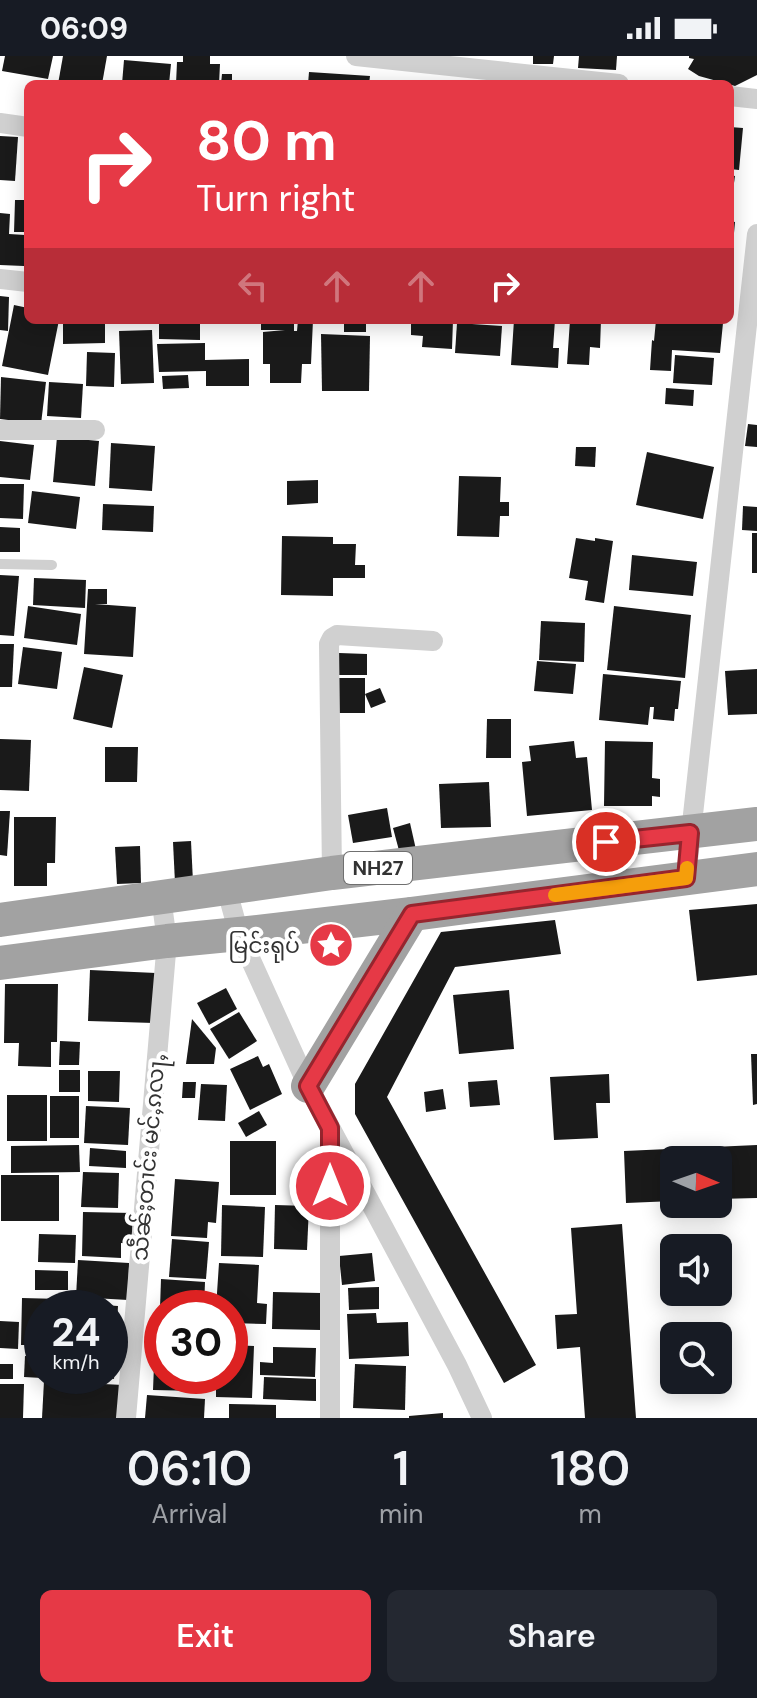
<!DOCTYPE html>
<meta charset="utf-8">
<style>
:root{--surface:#171b24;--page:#242831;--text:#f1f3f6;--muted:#9ea1a6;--accent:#e63946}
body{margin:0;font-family:"DM Sans","Noto Sans Myanmar",sans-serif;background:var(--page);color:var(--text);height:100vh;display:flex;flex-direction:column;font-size:30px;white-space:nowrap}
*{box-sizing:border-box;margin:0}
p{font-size:26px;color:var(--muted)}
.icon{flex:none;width:44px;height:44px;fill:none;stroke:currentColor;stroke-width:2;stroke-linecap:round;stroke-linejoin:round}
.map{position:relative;height:1362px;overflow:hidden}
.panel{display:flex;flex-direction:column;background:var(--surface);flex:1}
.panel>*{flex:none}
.banner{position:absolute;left:24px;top:24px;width:710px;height:244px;border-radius:12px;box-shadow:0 4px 20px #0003;background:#e63946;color:#fff;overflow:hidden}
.needle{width:52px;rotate:92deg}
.tools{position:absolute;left:660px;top:1090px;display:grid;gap:16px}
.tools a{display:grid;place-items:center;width:72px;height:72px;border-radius:12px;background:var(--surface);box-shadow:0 4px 20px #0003;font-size:40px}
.speed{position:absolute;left:24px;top:1234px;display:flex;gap:16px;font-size:40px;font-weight:700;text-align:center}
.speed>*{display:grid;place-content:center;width:104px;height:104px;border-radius:50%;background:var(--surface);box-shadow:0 4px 20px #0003;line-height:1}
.speed small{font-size:20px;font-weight:400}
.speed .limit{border:12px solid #d22;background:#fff;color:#111}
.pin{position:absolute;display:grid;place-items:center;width:68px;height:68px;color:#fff;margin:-34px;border:4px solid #fff;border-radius:50%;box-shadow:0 2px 8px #0007}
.me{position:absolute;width:88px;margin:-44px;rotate:0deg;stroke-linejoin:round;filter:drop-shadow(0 0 6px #0008)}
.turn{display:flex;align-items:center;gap:28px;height:168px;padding:0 40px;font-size:36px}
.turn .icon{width:104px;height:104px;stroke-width:2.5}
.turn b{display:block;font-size:56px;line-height:68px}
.lanes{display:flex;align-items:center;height:76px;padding:0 40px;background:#0003;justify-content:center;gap:40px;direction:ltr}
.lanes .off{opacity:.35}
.eta{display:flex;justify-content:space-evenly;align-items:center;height:136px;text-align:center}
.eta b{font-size:48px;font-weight:600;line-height:56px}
.action{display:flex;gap:16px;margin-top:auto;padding:16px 40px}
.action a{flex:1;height:92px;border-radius:12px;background:var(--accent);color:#fff;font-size:32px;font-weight:600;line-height:92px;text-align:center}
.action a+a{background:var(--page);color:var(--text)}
.status{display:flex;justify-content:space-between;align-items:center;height:56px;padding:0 40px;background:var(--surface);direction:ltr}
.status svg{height:22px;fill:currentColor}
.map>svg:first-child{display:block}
.building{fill:#1a1a1a}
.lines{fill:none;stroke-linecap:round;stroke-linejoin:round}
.service{stroke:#d0d0d0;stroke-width:10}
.minor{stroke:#d0d0d0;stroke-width:20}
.trunk{stroke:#a2a2a2;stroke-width:34}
.route-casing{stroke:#96252e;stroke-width:20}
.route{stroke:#e63946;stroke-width:14}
.slow{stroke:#f59e0b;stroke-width:14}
.labels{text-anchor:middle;stroke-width:8;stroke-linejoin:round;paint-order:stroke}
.shield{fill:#fff;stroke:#707070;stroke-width:2}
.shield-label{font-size:20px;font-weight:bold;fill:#333}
.poi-label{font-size:22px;fill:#333;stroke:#fff;text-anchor:end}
.street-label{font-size:22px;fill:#333;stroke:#fff}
</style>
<div class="status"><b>06:09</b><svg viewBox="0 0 49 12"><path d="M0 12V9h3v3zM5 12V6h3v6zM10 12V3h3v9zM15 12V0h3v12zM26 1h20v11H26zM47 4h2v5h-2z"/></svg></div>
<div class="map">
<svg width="757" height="1362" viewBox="0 0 757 1362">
<rect width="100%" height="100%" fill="#fff"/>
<g class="building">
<path d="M5,0H53L48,23L2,15Z"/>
<path d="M63,0H107L102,28H58Z"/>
<path d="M183,0H210V8H220L219,28H176L177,6H183Z"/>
<path d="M533,0H554L553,8H533Z"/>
<path d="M579,0H617L616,14L578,12Z"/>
<path d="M689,0H757V19L735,30L699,20L688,13L694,3L689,2Z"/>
<path d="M124,4L171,8L169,28H122Z"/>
<path d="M309,16L370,20L369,28H308Z"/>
<path d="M222,18H232V28H221Z"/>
<path d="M240,24L262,25V28H240Z"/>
<path d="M730,71L743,72L739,114L730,113Z"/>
<path d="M0,80L18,81L15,125L0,124Z"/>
<path d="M730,119L735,120L732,141H730Z"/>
<path d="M15,144H28V176H14Z"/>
<path d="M0,157L10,158L9,178L25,179L24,210L0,209Z"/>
<path d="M730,165L735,166L732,198H730Z"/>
<path d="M0,240L9,241L8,275L0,274Z"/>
<path d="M14,249L28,252V264H59L48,319L2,310Z"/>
<path d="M63,264H105V287L63,288Z"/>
<path d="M159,264H200V284L159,283Z"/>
<path d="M261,264H294V275H297L298,264H313L311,308H302L301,327H270V308H263V276L285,274H261Z"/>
<rect x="344" y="264" width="22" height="12"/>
<path d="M411,264H453L452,293L422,291L423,280L411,279Z"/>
<path d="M514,264H555L553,292H559L558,312L511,309Z"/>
<path d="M570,264H601L600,292L590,291L589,309L567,308Z"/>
<path d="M656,264L723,267L720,297L672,294L671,315L650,314L652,284L654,285Z"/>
<path d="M457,267L502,270L500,300L455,297Z"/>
<path d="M152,274L154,327L121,328L119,275Z"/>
<path d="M321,278L370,280L369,335H322Z"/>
<path d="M205,287V304L249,303V330H206V315L159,316L157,288Z"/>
<path d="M87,296L115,297L114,331L86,330Z"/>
<path d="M675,299L714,302L712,329L673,327Z"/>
<path d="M188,319L189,332L163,333L162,320Z"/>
<path d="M1,321L46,326L41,368L0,363Z"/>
<path d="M49,326L83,328L81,362L47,360Z"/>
<path d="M666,332L694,334L693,350L665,348Z"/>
<path d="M748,368L757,369V391L745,390Z"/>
<path d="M57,381L99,385L95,430L53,426Z"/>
<path d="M0,385L34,389L30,424L0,421Z"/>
<path d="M111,387L155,390L152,435L109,432Z"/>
<path d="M576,391H596L595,411L575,410Z"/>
<path d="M647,396L714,411L703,463L636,449Z"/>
<path d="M459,420L501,421L500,446H509V460H500L499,481L457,480Z"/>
<path d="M318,424V447L287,449V425Z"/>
<path d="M0,428H24L23,463L0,462Z"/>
<path d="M32,435L80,441L76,473L28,467Z"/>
<path d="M103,448L154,450L153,476L102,474Z"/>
<path d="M743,450L757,451V475L742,474Z"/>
<path d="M0,471L20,472V496H0Z"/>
<rect x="752" y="477" width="5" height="40"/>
<path d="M282,480L333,481V488H356L355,509H365V522H333V540L281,539Z"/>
<path d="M576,482L595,485V482L613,485L604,547L585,544L588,525L569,522Z"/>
<path d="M632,499L697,506L693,540L629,534Z"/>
<path d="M0,519L19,520L14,580L0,579Z"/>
<path d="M34,522L86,524L85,552L33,549Z"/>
<path d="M88,533H107V548H95L136,551L133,601L84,598Z"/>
<path d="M28,550L81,558L77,589L24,582Z"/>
<path d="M614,550L691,559L685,622L607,614Z"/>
<path d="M541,565L585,567L584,606L539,604Z"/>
<path d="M0,588H14L12,631H0Z"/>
<path d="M23,591L62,596L57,633L18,628Z"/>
<path d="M339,597L367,598V619H338Z"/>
<path d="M537,605L576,608L573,638L534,635Z"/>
<path d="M84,611L123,619L112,672L73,663Z"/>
<path d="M757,613V658L728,659L725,615Z"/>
<path d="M603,618L681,625L678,653H675L674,665L653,663L654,651H650L648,669L599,664Z"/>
<rect x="339" y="622" width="26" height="35"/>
<path d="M380,632L386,646L371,652L365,638Z"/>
<path d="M487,663H511V702H486Z"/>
<path d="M0,683L31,684L29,735L0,734Z"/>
<path d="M574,685L576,702L587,701L592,754L527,760L522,706L531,705L529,690Z"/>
<path d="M605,685L653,686L652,722L660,723V741L652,740V750H604Z"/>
<path d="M105,691H138L137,726H105Z"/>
<path d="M489,726L491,771L441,772L439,728Z"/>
<path d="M387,752L392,781L353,787L348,759Z"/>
<path d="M0,755H10L7,800L0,799Z"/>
<path d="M14,761H56L55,807H47V830H14Z"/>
<path d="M410,767L417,798L401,802L393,772Z"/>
<path d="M191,785L193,826L175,827L173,786Z"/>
<path d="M140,790L141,827L117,828L115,791Z"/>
<path d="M757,848V919L697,925L689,854Z"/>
<path d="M555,864L561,898L455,911L387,1041L536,1309L504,1327L355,1058V1028L441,876Z"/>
<path d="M90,914L156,917L154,967L88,965Z"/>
<path d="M5,928H58L57,986H51V1011L18,1010L19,987H4Z"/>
<path d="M226,932L237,953L209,969L197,947Z"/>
<path d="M509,934L514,993L459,998L453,939Z"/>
<path d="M239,956L257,985L229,1003L210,973Z"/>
<path d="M192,963L216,992L214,1008H186Z"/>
<path d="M60,985L80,986L79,1009H59Z"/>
<path d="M751,998H757V1048L753,1049Z"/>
<path d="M258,1000L263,1011L269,1008L282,1038L250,1054L230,1013Z"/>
<rect x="59" y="1014" width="21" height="22"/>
<path d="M88,1015H120L119,1046L88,1045Z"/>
<path d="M609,1018L610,1047H596L598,1082L554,1084L550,1021Z"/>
<path d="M497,1024L500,1049L470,1051L468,1026Z"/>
<path d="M183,1026H196L195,1042H182Z"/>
<path d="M201,1028L227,1029L225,1065L198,1064Z"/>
<path d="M443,1033L446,1053L426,1056L424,1036Z"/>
<rect x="7" y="1039" width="40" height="46"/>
<rect x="50" y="1040" width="29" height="42"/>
<path d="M86,1050L130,1052L128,1089L84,1087Z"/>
<path d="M259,1055L267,1069L246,1081L238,1067Z"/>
<rect x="230" y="1085" width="46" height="54"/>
<path d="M79,1089L80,1116L11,1117V1090Z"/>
<path d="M757,1089V1142L718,1143V1104H674V1145L626,1147L624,1095Z"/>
<path d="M90,1092L126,1095V1112L89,1110Z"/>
<path d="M83,1116L119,1117L118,1152L81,1151Z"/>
<rect x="1" y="1119" width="58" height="46"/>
<path d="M175,1123L219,1126L216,1167L208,1166L207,1182L171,1180Z"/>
<path d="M222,1149L265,1151L263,1201L221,1200Z"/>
<path d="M275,1149L309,1150L307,1194L274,1193Z"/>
<path d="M83,1156L133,1157L132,1188L121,1187V1202L82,1200Z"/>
<path d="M622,1168L636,1362H585L580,1291L557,1293L555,1259L577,1258L571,1172Z"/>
<path d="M39,1178L76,1179L75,1207L38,1206Z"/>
<path d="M172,1183L209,1186L206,1223L169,1221Z"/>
<path d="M372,1197L375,1225L342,1229L339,1200Z"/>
<path d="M78,1204L129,1207L128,1244L76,1241Z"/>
<path d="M219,1207L259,1209L257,1247L267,1248L266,1268L230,1267V1252H216Z"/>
<path d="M35,1214L68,1215V1234H35Z"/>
<path d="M161,1223L205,1226L204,1252H160Z"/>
<path d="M379,1231V1253L349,1254L348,1232Z"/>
<path d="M273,1236L321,1237V1274L272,1273Z"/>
<path d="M22,1242L61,1243V1252H42V1289H21Z"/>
<path d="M71,1247L118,1250L116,1285H110V1252H71Z"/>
<path d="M376,1257L377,1267L408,1266L409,1300L349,1303L347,1258Z"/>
<path d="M0,1265L19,1266L18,1293L0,1292Z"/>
<path d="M155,1285H162V1320H199V1335L153,1334Z"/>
<path d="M230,1289L254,1290L252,1342L216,1341V1320H230Z"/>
<path d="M110,1291L116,1292L114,1323L110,1322Z"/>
<path d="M273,1291L316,1292L315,1321L260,1319V1306L273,1307Z"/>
<path d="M25,1300L42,1301V1322L24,1321Z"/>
<rect x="0" y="1308" width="13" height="15"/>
<path d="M355,1308L406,1310L405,1354L353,1352Z"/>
<path d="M264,1321L316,1323V1345L263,1343Z"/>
<path d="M44,1325L123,1329L121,1362H42Z"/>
<path d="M0,1328H24L23,1362H0Z"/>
<path d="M147,1339L205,1343L204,1362H145Z"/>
<path d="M229,1348L276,1349V1362H229Z"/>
<path d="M443,1357V1362H409V1360Z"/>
</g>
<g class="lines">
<path class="service" d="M0,508L52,509"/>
<g class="minor">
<path d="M356,0L619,28"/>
<path d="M730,40L757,43"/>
<path d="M0,67L28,71"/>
<path d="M0,223L28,226"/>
<path d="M0,374H95"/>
<path d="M332,817L329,588L332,582L337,579L433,585"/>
<path d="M686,822L757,178"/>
<path d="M226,831L239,878L308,1030L457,1309L482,1362"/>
<path d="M330,1074V1362"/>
<path d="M126,1362L167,885L161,841"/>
</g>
<g class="trunk">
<path d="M0,864L332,817L757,768"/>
<path d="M0,907L167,885L239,878L412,858L757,813"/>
<path d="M308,1030L412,858"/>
</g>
</g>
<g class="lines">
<g class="route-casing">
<path id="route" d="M330,1130V1072L308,1030L412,858L686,822L690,777L606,786"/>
</g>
<use href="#route" class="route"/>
<path class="slow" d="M555,839L686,822L687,812"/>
</g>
<defs>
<g id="sight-disc" transform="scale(2.3)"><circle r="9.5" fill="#e63946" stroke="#fff"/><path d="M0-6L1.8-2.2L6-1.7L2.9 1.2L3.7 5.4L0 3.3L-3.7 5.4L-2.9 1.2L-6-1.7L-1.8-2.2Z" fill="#fff"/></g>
</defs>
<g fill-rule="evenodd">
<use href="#sight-disc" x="331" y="889"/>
</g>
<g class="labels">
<rect class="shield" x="344" y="796" width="68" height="32" rx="6"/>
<g class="shield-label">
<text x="378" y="819">NH27</text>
</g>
<g class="poi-label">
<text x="300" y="897">မြင်းရုပ်</text>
</g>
<g class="street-label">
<text transform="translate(148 1101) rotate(-85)" y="8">သဵၼ်ႈတၢင်း မင်ႇၵလႃႇ</text>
</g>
</g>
</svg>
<div class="tools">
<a><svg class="needle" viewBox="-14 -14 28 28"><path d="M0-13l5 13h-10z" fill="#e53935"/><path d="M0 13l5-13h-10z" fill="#9ea1a6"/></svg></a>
<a><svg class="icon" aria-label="sound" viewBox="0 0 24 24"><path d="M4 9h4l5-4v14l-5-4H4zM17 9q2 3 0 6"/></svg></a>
<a><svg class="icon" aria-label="search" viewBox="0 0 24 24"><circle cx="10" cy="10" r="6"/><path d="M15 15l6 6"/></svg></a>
</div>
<div class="speed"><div>24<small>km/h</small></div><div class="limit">30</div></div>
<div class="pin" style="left:606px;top:786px;background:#d93025"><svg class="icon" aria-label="arrive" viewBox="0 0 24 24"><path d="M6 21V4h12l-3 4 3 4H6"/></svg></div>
<svg class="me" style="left:330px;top:1130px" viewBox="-20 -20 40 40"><circle r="17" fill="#e63946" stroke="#fff" stroke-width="3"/><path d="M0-11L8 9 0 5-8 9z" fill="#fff"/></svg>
<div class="banner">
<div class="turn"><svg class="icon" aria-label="right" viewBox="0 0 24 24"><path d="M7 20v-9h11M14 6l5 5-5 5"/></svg><div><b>80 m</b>Turn right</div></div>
<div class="lanes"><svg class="icon off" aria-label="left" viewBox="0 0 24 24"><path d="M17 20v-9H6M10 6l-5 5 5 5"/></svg><svg class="icon off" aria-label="ahead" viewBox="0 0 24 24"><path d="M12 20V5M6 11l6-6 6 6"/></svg><svg class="icon off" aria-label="ahead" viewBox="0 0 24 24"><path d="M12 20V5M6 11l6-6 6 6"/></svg><svg class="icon" aria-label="right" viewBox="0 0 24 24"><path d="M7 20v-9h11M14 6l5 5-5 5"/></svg></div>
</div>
</div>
<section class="panel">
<div class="eta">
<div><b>06:10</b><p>Arrival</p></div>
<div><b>1</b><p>min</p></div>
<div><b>180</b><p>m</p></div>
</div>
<div class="action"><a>Exit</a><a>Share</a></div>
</section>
